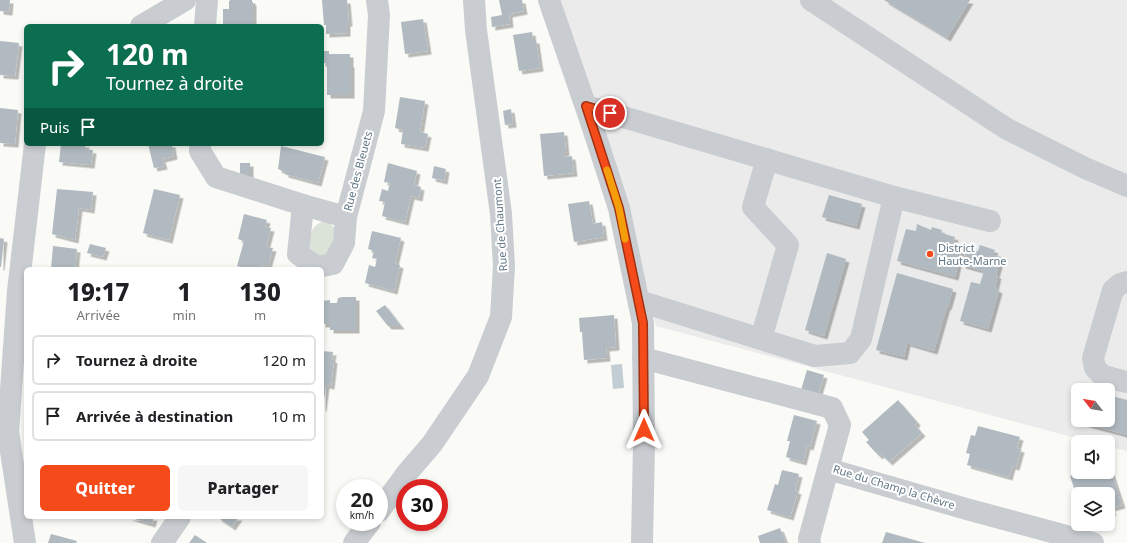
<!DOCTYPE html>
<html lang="fr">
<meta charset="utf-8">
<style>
:root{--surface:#fff;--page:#f6f6f6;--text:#202124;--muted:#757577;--line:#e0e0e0;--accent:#f54b1b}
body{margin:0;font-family:"Noto Sans",sans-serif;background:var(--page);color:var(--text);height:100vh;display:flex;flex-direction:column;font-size:15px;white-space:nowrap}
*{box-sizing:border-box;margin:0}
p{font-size:13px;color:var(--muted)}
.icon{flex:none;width:22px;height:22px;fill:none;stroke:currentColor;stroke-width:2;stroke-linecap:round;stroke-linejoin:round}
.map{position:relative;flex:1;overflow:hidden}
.drawer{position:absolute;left:24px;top:267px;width:300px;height:252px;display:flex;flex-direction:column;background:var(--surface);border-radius:6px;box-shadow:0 2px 6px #0003}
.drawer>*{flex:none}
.top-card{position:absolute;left:24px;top:24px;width:300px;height:122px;border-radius:6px;box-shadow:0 2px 6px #0003;background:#0b6e4f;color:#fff;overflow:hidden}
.needle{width:26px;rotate:301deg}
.buttons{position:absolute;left:1071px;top:383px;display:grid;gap:8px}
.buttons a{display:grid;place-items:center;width:44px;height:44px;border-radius:6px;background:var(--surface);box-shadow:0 2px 6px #0003;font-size:20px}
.speed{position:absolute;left:336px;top:479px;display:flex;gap:8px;font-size:20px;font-weight:700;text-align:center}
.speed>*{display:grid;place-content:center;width:52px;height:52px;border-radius:50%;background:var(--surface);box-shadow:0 2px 6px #0003;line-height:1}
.speed small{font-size:10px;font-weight:400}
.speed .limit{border:6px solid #d22;background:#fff;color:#111}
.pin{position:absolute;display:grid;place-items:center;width:34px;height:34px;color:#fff;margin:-17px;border:2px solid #fff;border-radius:50%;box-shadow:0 1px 4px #0007}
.me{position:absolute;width:44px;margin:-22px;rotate:0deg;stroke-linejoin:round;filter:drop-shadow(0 0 3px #0008)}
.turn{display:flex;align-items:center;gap:14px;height:84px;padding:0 16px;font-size:18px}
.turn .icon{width:52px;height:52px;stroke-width:2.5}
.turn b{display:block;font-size:28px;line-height:34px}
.then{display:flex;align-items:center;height:38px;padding:0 16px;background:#0003;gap:8px;font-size:15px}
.eta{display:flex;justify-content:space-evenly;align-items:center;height:68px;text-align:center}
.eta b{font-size:24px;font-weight:800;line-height:28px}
.cta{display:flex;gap:8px;margin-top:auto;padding:8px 16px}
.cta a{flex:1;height:46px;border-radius:6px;background:var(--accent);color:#fff;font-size:16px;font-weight:800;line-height:46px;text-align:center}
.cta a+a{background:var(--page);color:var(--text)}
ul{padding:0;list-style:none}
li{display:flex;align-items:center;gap:12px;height:50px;margin:0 8px 6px;padding:0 8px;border:2px solid var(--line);border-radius:6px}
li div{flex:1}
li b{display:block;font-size:15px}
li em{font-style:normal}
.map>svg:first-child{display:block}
.built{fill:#eaebea;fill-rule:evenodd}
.green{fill:#dbe2d7}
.water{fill:#c2ced3}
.building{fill:#b0bac0;filter:url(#shadow)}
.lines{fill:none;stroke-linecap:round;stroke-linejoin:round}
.minor{stroke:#c9cdd1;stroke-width:22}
.route-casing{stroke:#9f3112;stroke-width:10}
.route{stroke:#f54b1b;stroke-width:7}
.slow{stroke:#f59e0b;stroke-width:7}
.poi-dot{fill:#f54b1b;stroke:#fff;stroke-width:1.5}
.labels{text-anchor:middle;stroke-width:4;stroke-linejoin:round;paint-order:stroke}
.street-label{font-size:11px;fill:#617685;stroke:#fff}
.poi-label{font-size:11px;fill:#617685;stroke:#fff;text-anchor:start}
</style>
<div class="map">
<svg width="1127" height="543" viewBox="0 0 1127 543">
<defs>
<filter id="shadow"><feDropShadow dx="3.5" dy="3.5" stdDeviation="0" flood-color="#0004"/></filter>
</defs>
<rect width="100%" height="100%" fill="#fafaf7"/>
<path class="built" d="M561,0H1127V451L1108,446V442H1091L656,326ZM1078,390H1108V420H1078Z"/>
<path class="green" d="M324,221L330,223L335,229V233L330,252L322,258L307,248C311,235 310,226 324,221Z"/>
<path class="water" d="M622,364L624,388L613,389L611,365Z"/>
<g class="building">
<path d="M0,0H10L9,12L0,11Z"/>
<path d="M230,0H252V2H253V26H223V9H229V1H230Z"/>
<path d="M322,0H347L349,23H347V33L326,34V25H324Z"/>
<path d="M499,0H522L524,11L509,14L510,24L492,27L491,17L502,15Z"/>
<path d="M884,0H970L947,38Z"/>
<path d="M423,19L428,51L405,54L401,22Z"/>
<path d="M532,32L533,40H536L540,68L519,71L513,35Z"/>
<path d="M0,41L19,43L15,76L0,75Z"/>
<path d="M322,51H329V54H350V64H351V95H327V63H322Z"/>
<path d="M400,97L425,101L420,132L428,134L425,148L401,144L403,130L395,128Z"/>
<path d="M0,108L18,110L15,144L0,143Z"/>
<path d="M511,109L513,124L505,125L503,111Z"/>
<path d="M564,132L566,152L564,153V157L572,156L574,173L544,176L540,134Z"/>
<path d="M61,144H86L85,149L93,150L91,165L59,162Z"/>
<path d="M148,144H172L174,156L162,159L164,166L154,168Z"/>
<path d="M281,146L325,157L318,183L285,174V172L278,169Z"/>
<rect x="240" y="163" width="10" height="11"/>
<path d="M388,163L417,171L414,185L421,187L419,198L411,196L405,222L382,216L385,202L379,201L382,189L388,191L390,183L384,182Z"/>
<path d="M434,166L446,169L444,181L432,178Z"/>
<path d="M57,189L93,192L91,210L79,208L75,240L52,234Z"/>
<path d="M154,189L180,195L169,240L143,233Z"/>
<path d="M829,195L862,204L856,226L822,217Z"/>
<path d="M589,201L593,224L602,222L604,237L574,242L568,204Z"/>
<path d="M244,214L267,220L265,227L271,228L266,247L273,248L269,262L268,266L262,265L261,269H248L237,266L244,241L238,239Z"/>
<path d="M917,224L931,230L932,227L942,230L941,233L955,237L953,244L962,246L955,277L897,261L906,229L916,231Z"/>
<path d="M372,231L401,238L395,263L400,265L394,291L365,283L369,265L375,267L377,259L372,258L374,251L368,249Z"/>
<path d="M0,238L4,239L1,267H0Z"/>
<path d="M90,244L106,248L103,257L87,253Z"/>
<path d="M980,245L995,250L993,255L1001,257L996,275H998L995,288L999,290L988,329L960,321L971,282L980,284L984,271L962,265L967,248L978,251Z"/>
<path d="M53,246L77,249L75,269H51Z"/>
<path d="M827,253L846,259L824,336L805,330Z"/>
<path d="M897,273L953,289L948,307L947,306L934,351L907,343L904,357L876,350Z"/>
<path d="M342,297H356V330H330V324H322V301L330,300V303H337L338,298Z"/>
<path d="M385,305L401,326H388L376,311Z"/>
<path d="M614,315L616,347L606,348L607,358L584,360L582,332H580L579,318Z"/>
<path d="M322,351L333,352L332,359L334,360L331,386L326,385L323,408H322Z"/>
<path d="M807,370L824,375L818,395L801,390Z"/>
<path d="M1108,395L1127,400V435L1075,421L1078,413V420H1108Z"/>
<path d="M898,400L917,422L915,425L922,433L889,462L881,454L879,456L866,442L869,440L862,432Z"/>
<path d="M794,415L817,421L810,447L807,446L803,462L786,457L790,441H787Z"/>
<path d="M978,426L1020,437L1017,448L1021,449L1016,467L1012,466L1009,477L967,465L970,454L966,453L971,435L975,436Z"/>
<path d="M1108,462L1122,505L1111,508L1113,512L1108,513V494H1078V500L1070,476L1081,472H1108Z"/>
<path d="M782,470L799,474L795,490L798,491L790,517L767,510L775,484L778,485Z"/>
<path d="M128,517H154L152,524Z"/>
<path d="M217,517H239L232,527Z"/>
<path d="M780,528L786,543H760L758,536Z"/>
<path d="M886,532L925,543H882Z"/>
<path d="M51,534L77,541L76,543H48Z"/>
<path d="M195,535L207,543H189Z"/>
</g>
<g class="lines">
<g class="minor">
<path d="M549,0L592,125L619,208L643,323L644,445L642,543"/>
<path d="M811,0L1007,129L1085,168L1127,186"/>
<path d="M141,26L185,0"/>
<path d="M205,26L207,0"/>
<path d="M586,106L894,197L861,339L850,353L815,356L639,301"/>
<path d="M200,144V151L216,177L303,205L346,217L374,111L379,15L377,0"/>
<path d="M894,197L990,221"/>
<path d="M303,205L298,254L317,267L333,264L344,243L346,217"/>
<path d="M1127,282L1120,284L1113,290L1093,358L1095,368L1103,376L1127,382"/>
<path d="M761,339L788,245L753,207L767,159"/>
<path d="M643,358L832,408L840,425L828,469L970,510L1093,543"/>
<path d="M379,511L407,473L432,444L478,376L501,317L504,266L501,214L476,30L474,0"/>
<path d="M25,543L8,432L18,291L35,144"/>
<path d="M162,543L180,517"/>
<path d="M354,543L370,522"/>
<path d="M810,543L809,539L828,469"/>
</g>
</g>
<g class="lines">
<g class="route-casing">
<path id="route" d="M610,113L586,106L619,208L643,323L644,430"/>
</g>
<use href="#route" class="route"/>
<path class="slow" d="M607,170L619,208L625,239"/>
</g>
<circle class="poi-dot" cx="930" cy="254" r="4"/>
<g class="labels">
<g class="street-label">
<text transform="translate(358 171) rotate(-75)" y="4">Rue des Bleuets</text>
<text transform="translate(500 225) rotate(-94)" y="4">Rue de Chaumont</text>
<text transform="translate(894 487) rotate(17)" y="4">Rue du Champ la Chèvre</text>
</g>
<g class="poi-label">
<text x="938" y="252">District<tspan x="938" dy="13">Haute-Marne</tspan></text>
</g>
</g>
</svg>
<div class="buttons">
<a><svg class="needle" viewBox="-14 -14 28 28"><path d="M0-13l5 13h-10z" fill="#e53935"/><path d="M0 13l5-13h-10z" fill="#757577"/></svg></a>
<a><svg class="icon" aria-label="sound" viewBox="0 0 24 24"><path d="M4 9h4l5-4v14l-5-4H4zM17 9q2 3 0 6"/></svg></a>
<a><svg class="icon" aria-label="layers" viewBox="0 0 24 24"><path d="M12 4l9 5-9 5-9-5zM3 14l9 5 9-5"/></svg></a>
</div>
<div class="speed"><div>20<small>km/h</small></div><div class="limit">30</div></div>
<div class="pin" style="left:610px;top:113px;background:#d93025"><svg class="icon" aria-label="arrive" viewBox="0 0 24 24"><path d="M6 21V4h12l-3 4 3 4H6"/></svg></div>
<svg class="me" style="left:644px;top:430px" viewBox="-20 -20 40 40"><path d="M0-17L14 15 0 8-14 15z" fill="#f54b1b" stroke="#fff" stroke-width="4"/></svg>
<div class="top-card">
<div class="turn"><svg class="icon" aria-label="right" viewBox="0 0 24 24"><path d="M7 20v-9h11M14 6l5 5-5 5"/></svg><div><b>120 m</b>Tournez à droite</div></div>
<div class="then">Puis<svg class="icon" aria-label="arrive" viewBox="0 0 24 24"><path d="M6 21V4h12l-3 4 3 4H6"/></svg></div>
</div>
<section class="drawer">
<div class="eta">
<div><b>19:17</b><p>Arrivée</p></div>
<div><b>1</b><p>min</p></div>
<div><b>130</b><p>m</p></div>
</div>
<ul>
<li><svg class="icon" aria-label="right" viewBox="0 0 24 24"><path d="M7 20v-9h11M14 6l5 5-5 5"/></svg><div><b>Tournez à droite</b></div><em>120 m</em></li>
<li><svg class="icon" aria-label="arrive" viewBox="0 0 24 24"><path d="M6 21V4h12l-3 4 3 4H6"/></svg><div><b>Arrivée à destination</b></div><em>10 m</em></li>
</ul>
<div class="cta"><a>Quitter</a><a>Partager</a></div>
</section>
</div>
